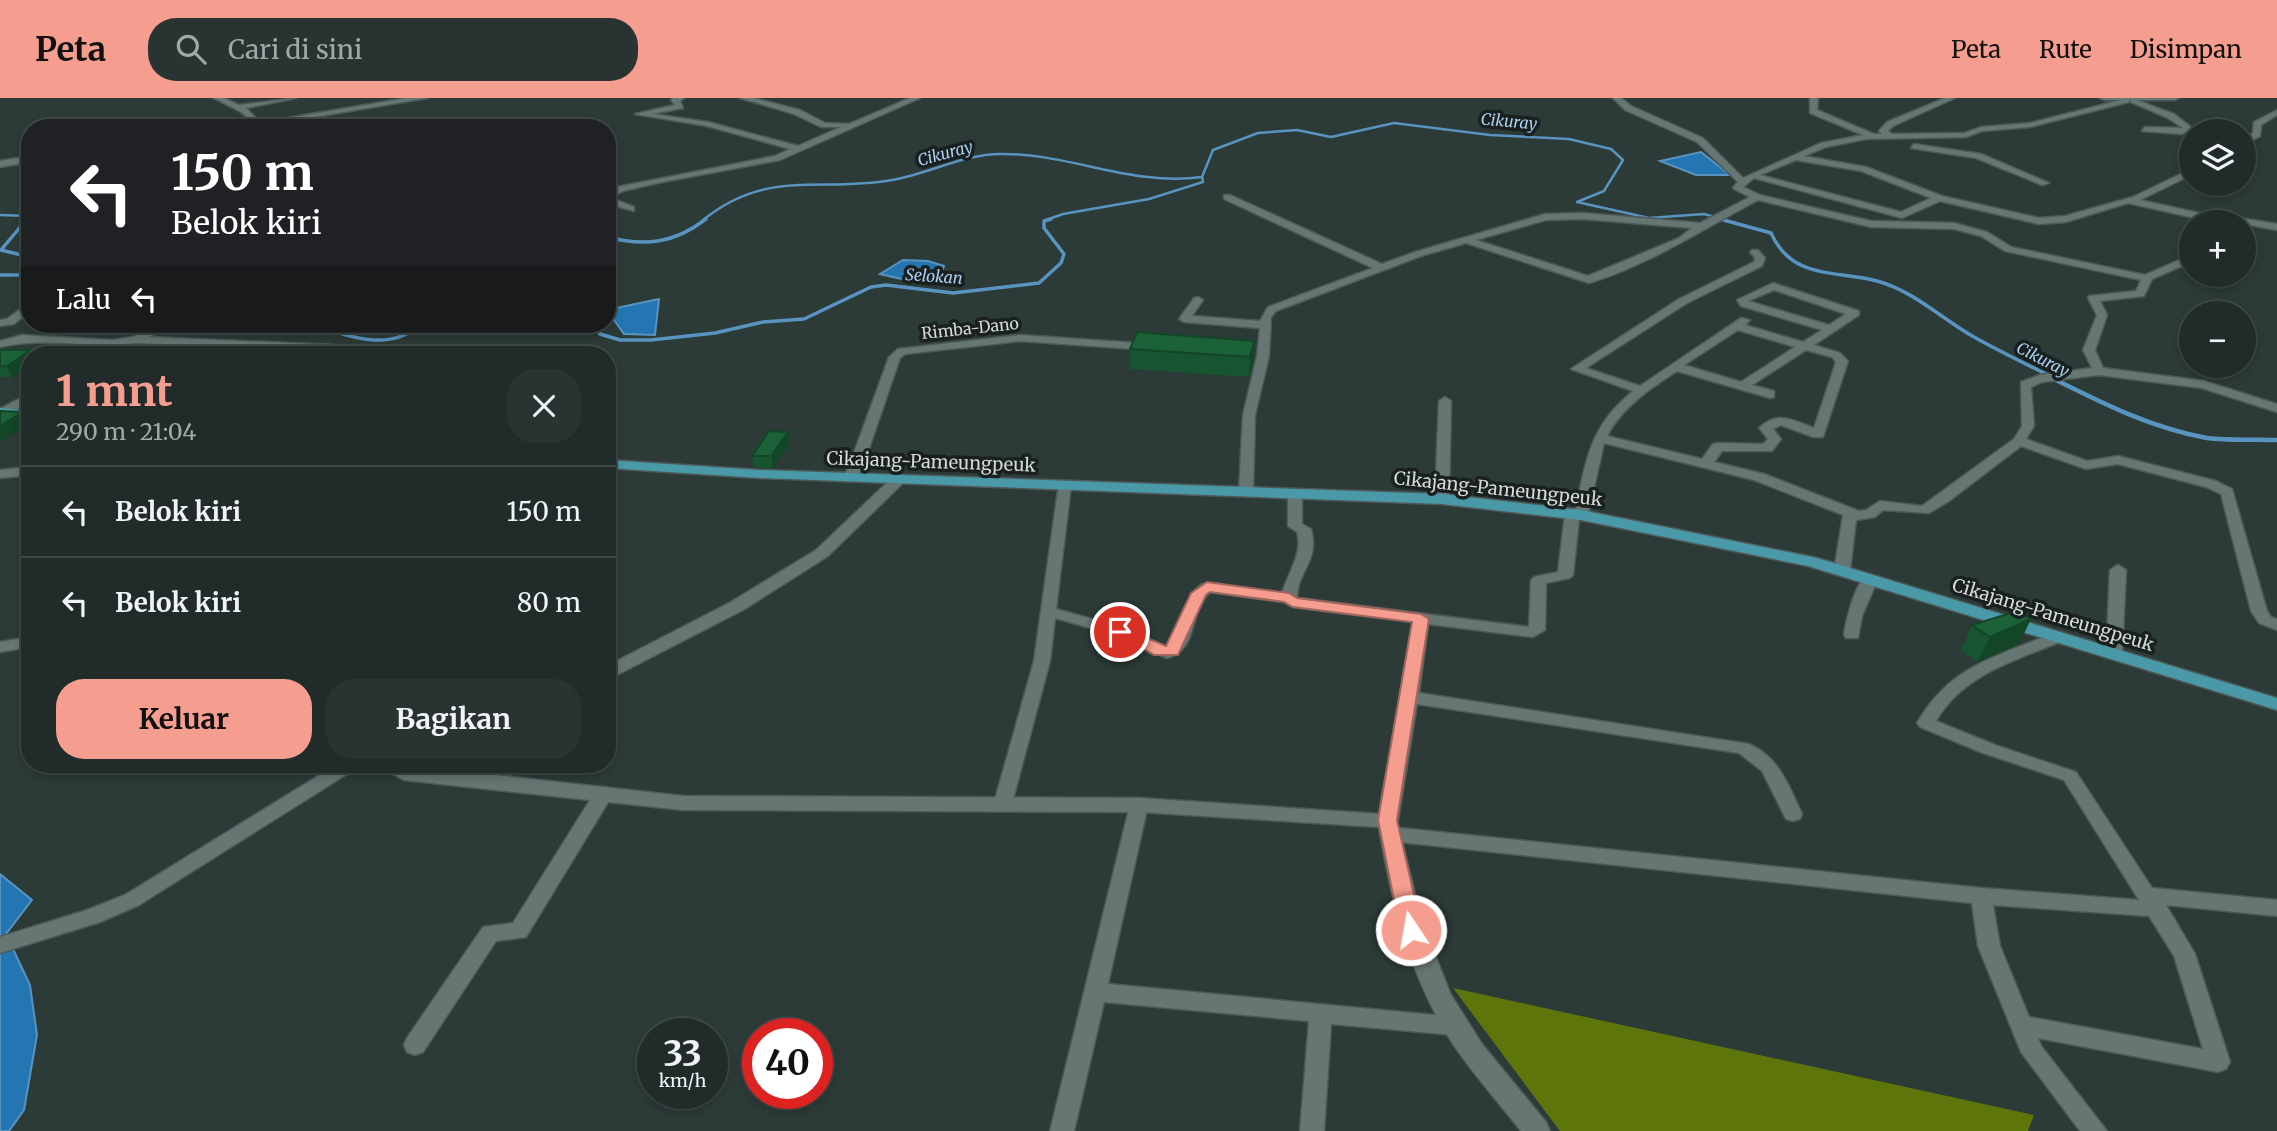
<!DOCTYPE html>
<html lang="id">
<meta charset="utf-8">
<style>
:root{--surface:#212c2a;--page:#293432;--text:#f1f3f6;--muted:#a2a7a8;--line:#3e4847;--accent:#f59d8f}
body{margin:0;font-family:Merriweather,serif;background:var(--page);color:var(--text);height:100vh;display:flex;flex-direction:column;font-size:26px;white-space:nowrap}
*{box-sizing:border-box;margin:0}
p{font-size:23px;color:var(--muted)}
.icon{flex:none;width:38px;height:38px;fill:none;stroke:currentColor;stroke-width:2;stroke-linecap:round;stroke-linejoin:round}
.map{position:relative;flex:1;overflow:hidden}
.details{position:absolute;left:21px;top:248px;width:595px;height:427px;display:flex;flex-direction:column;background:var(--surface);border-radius:28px;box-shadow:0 4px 10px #0003,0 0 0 2px var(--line)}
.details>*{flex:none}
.hud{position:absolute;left:21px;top:21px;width:595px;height:214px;border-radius:28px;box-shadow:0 4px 10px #0003,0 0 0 2px var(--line);background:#202124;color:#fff;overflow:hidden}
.fabs{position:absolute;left:2179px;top:21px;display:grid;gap:14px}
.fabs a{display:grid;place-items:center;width:77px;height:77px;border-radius:50%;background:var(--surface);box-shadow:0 4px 10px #0003,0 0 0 2px var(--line);font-size:35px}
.speed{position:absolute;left:637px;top:920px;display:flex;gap:14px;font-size:35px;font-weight:700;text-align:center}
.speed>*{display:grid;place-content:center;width:91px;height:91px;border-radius:50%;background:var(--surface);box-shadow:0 4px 10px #0003,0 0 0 2px var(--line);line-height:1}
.speed small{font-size:18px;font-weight:400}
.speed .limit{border:10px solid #d22;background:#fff;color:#111}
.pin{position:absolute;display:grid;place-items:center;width:60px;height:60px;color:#fff;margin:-30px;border:4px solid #fff;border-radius:50%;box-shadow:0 2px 7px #0007}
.me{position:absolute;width:77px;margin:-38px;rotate:348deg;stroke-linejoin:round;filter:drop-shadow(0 0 5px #0008)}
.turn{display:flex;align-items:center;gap:24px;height:147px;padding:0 35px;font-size:32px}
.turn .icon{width:91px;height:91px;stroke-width:2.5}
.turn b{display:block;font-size:49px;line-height:60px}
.then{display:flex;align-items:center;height:66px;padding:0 35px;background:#0003;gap:14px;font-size:26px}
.round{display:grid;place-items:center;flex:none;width:74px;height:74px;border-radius:28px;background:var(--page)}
.head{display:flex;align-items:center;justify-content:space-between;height:119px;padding:0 35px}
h1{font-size:42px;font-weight:700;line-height:52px;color:var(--accent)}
.button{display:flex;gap:14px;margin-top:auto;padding:14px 35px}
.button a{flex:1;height:80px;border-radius:28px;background:var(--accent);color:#111;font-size:28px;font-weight:700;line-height:80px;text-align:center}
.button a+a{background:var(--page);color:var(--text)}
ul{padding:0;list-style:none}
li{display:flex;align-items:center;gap:21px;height:91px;padding:0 35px;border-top:2px solid var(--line)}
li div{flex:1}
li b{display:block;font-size:26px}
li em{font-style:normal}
header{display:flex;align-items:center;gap:42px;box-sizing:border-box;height:98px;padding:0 35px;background:var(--accent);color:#111}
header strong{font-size:33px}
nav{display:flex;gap:38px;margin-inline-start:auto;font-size:24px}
.search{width:490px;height:63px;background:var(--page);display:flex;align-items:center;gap:18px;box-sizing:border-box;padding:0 24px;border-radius:28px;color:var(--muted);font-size:26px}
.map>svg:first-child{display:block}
.forest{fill:#5e750c}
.water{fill:#2476b3;stroke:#5894bf;stroke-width:2}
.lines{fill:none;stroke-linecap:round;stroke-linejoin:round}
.stream-far2{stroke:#5894bf;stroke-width:2.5}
.stream-far1{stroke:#5894bf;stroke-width:3.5}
.stream{stroke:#5894bf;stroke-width:4.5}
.minor-casing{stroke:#4d5957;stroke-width:3}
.tertiary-casing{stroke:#4d5957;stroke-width:3}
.primary-casing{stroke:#4d5957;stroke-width:3}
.minor{fill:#667673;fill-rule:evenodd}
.tertiary{fill:#667673;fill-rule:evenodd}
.primary{fill:#4a99a8;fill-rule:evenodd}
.wall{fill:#175430}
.shaded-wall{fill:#134527}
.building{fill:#1b6238;stroke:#134527;stroke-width:2}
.route{fill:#f59d8f;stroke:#9f665d;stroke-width:2}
.labels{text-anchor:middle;stroke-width:7;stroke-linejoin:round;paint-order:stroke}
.far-water-label{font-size:16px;font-style:italic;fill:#abd0f1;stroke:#19201f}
.far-street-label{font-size:16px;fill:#d3dbda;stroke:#19201f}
.street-label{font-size:18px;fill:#d3dbda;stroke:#19201f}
</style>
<header>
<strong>Peta</strong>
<div class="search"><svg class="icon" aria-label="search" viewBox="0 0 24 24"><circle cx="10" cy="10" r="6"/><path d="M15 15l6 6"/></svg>Cari di sini</div>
<nav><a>Peta</a><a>Rute</a><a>Disimpan</a></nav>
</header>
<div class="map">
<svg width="2277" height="1033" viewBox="0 0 2277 1033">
<rect width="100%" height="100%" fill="#2c3a38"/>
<path class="forest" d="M1453,890L2034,1017L2028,1033H1560Z"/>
<g class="water">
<path d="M1701,54L1730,77H1696L1660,63Z"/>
<path d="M903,162L928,163L944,168L940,180H918L914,184L880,176Z"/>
<path d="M659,201L655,237L624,236L607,212Z"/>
<path d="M0,776L32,802L6,836L30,887L37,937L24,1012L9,1033H0Z"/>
</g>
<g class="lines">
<g class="stream-far2">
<path d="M0,117L29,118L26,122"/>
<path d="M703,122C768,70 818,95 892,82C929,76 963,56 1001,56C1069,55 1133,89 1202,79L1213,52L1258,35L1297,32L1331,39L1394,25L1490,37L1569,41L1611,51L1623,62L1604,93L1577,104L1649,120L1704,116L1726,122"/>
<path d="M1046,122L1063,116L1149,101L1203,84L1202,79"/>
</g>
<g class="stream-far1">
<path d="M27,121L1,152L30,159"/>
<path d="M1720,121L1771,135C1792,182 1835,172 1877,183C1914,193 1942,221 1974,239C1997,252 2022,264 2046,276"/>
<path d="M607,139C645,149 675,145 706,121"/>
<path d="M0,177H30"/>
<path d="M310,226C347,237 388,256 421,226"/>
<path d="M594,226L600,236L620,242H651L715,235L763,224L804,221L871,189L886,187L953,195L1039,185L1061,165L1064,156L1044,130V123L1051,121"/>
</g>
<path class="stream" d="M2042,275C2096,302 2147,329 2207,340C2229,343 2254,341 2277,342"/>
<g class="minor-casing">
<g id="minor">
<path d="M214,0H224L239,7L296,0L246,10L262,26L258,28L241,14Z"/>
<path d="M673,0H684L680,3L683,10L652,16L708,24L798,48L841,29H821L794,16L740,0H753L800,12L825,25L849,26L910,0H920L780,62L657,85L623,93L614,98L616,102L634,109V113L609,106L607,94L617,89L775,58L790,51L707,28L635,16L675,7L671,2Z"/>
<path d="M1613,0H1621L1631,8L1703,40L1743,80L1821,45L1863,37L1810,15V0H1818L1817,12L1874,36H1882L1879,33L1887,24L1945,0H1955L1893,28L1888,33L1892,36L1965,35L1981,29L2030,25L2129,0V4L2030,29L1982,33L1966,39L1866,41L1826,49L1804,58L1866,69L1942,98L2039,120L2065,118L2133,99L2191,71V77L2140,102L2222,120L2227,118L2277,126V132L2244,126V124H2213L2128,105L2066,124L2039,126L1940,103L1902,120L1754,80L1743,89L1760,97L1871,123L1954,125L1987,134L2011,149L2145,177L2191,157V164L2152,181L2144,198L2100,203L2107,217L2095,252L2103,270L2204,283L2277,306V314L2202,290L2099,277L2042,284L2031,289L2034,328L2026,341L2087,363L2118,358L2216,383L2232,391L2267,513L2271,519L2277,521V532L2259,525L2251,513L2221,396L2206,389L2118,366L2086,371L2021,348L1949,403L1929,415L1883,412L1875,419L1856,422L1850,473L1842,478L1834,473L1843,417L1754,382L1604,345L1588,417L1586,420L1579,421L1573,477L1570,480L1546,485L1545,532L1533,539L1428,526L1419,595L1749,646C1779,659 1789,688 1802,716L1800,721L1793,723L1786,721L1762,673L1739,655L1417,606L1398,722L1395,727L1388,729L1381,727L1378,722L1413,524L1293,509L1283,504L1210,494C1188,512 1200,552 1167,560L1105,534L1055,520L1050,563L1012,705L1010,710H996L994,705L1034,563L1059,385L1064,384L1071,388L1056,511L1117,528L1166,549C1186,534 1181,502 1202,486L1282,495C1289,473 1303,455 1297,434L1288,428V395L1295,391L1302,395V426L1311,431C1320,464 1297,472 1297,500L1529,529L1531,482L1534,479L1558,474L1565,416L1567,413H1575C1587,361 1589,329 1633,293L1571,271L1679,201L1754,164L1755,160L1750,154L1752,152H1758L1765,160L1762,168L1687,205L1586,270L1640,288L1741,220L1750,222L1745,227L1803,244L1822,232L1741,208L1737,202L1773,185L1859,213V217L1814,247L1840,255L1848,263L1823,339H1813L1781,327L1773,331L1781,341L1772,353H1722L1714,364L1764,376L1859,413L1866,412L1880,403L1922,408L2014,341L2022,328L2021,284L2040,277L2092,270L2083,252L2097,217L2088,200L2089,198L2136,193L2141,182L2005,153L1981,138L1954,131L1871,129L1758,102C1703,131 1649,167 1589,185L1466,145L1421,158L1276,213L1271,219L1269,258L1255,317L1253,393L1251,396H1241L1239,393L1243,317L1257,258L1260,230L1184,224L1179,221L1194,200L1198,199L1203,202L1192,218L1260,223L1268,209L1373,170L1224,101V97H1230L1382,166L1415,154L1545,116L1583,115L1700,125L1750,99L1734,91L1733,89L1738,84L1697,44L1625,12ZM1796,62L1861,73L1931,100L1901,114L1760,77ZM1583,121L1692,130L1679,140L1588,178L1476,142L1546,122ZM1774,192L1846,216L1829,227L1748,203ZM1738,232L1795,249L1741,284L1684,267ZM1806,252L1832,259L1836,264L1814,330C1792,322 1778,312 1759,330L1768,341L1763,346L1718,345L1713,346L1702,361L1607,338C1622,309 1651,290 1677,273L1770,300L1774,299V293L1752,287Z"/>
<path d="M2131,0L2174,16L2192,30L2182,36L2142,33L2145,29L2183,30L2168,20L2131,4Z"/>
<path d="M2277,12V17L2261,27L2260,38L2244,47V42L2253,35L2254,24Z"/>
<path d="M1914,46L1981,56L2049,85L2042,87L1976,60L1911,50Z"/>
<path d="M30,204V213L14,226L0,228V222L7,221Z"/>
<path d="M159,226H173L149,239L334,247L340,250L334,253L136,245C90,251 45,238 0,249V243L22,237L112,242L133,239Z"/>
<path d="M1020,237L1151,246L1157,249L1151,252L1020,243L905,256L900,260L862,371L854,383H844L842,380L848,371L889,259L898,251Z"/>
<path d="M30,295V304L8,317H0V311Z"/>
<path d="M1445,299L1451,303L1449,401L1442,405L1435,401L1439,303Z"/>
<path d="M30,369V377L0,380V372Z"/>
<path d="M2118,467L2126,472L2122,556L2114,561L2106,556L2110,472Z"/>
<path d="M1870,476L1878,481L1862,518L1858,540H1846L1844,537C1846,523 1855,481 1870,476Z"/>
<path d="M2059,534L2067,539L2065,542C2017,562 1964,575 1936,623L1995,647L2076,674L2152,790L2277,802V818L2166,807L2195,856L2230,964L2226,971L2218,974L2038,940L2041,948L2107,1033H2080L2021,954L1978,848L1972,805L1390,743L1383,741L1380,736L1383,731L1390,729L1981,790L2139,802L2064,682L1983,655L1920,629L1917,625C1943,581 1972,567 2018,549C2032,544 2045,538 2059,534ZM1993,807L2149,818L2174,858L2203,951L2029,919L2000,848Z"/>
<path d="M336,667H358L355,671L139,807L100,824L0,855V839L87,812L125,797Z"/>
<path d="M604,689L611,691L613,696L526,839L496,843L423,954L415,957L407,954L404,947L407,940L483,829L513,825L597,691Z"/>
<path d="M1139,700L1146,702L1148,707L1108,886L1455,919L1463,921L1466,928L1463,935L1455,937L1331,926L1324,1033H1300L1309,923L1104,904L1074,1033H1050L1130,707L1132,702Z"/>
</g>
</g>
<g class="tertiary-casing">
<g id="tertiary">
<path d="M407,0H427L250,30H228Z"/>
<path d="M2100,0H2179L2175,2H2104Z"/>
<path d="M30,58V64L0,69V63Z"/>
<path d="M898,377L903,379L906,382L903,385L828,458L743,512L607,582V568L731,504L816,452L893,379Z"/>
<path d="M30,539V549L0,554V544Z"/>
<path d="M382,667H406L683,698L1139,700L1395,717L1423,827L1451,897L1482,946L1546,1024L1550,1033H1521C1499,1005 1475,978 1455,949C1411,883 1392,806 1379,729L1139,714L683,712L404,682L385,672Z"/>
</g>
</g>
<g class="primary-casing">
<g id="primary">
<path d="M0,310L30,313V321L0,318Z"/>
<path d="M607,362L760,372L1442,396L1581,412L1817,460L2277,600V612L1808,468L1581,422L1442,406L760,380L607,370Z"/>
</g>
</g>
<use href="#minor" class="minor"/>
<use href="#tertiary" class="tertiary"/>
<use href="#primary" class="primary"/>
</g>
<g class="wall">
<path d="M65,226H110L105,229H67Z"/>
<path d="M1254,243L1253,263L1249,279L1130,271V251Z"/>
<path d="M0,252H31L34,257H30L12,279H0Z"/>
<path d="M790,345L773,370L754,369L752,358Z"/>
<path d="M1972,527L2019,546L1978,564L1961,552Z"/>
</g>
<g class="shaded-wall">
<path d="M1254,243L1253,263L1249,279L1250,259Z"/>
<path d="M31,252L34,257H30V267L12,279L7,268Z"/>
<path d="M23,314L29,326L0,344V328Z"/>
<path d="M788,334L790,345L773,370L771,358Z"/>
<path d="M2031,521L2019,546L1978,564L1990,539Z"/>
</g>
<g class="building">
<path d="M1137,234L1254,243L1250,259L1130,251Z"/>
<path d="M0,252H31L7,268H0Z"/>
<path d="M0,313L23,314L0,328Z"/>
<path d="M769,333L788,334L771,358H752Z"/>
<path d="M2017,513L2031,521L1990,539L1972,527Z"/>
</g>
<path class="route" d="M1207,484L1289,495L1297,500L1421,516L1429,521L1397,722L1422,832L1418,838H1404L1400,832L1378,722L1412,524L1293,509L1284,504L1210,494L1206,497L1178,557H1154L1112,534L1120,529L1126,531L1166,548L1191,495Z"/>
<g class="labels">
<g class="far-water-label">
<text transform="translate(1509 23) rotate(5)" y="6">Cikuray</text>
<text transform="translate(945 55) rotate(-15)" y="6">Cikuray</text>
<text transform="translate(934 178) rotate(4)" y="6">Selokan</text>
<text transform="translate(2043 261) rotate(27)" y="6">Cikuray</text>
</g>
<g class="far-street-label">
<text transform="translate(970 230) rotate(-6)" y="6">Rimba-Dano</text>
</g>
<g class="street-label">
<text transform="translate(931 364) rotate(2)" y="6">Cikajang-Pameungpeuk</text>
<text transform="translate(1498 391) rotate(6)" y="6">Cikajang-Pameungpeuk</text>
<text transform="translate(2053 517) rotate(17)" y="6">Cikajang-Pameungpeuk</text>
</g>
</g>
</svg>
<div class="fabs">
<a><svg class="icon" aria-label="layers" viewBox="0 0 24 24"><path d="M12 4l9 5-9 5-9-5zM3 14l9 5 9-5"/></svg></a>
<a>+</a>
<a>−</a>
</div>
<div class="speed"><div>33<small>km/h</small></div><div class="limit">40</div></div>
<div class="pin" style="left:1120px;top:534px;background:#d93025"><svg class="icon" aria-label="arrive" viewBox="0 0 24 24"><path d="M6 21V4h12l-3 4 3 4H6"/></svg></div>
<svg class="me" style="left:1411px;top:832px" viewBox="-20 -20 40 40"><circle r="17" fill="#f59d8f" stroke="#fff" stroke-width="3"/><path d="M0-11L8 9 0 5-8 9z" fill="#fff"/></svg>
<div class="hud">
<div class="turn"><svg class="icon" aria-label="left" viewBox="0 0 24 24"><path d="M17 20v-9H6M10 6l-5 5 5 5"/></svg><div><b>150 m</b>Belok kiri</div></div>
<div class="then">Lalu<svg class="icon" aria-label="left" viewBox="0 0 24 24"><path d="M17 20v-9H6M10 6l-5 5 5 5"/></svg></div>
</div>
<section class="details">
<div class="head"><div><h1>1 mnt</h1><p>290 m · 21:04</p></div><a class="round"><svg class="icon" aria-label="close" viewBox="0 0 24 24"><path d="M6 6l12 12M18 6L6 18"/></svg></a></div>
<ul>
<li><svg class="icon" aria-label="left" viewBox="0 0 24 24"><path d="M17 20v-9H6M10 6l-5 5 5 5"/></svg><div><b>Belok kiri</b></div><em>150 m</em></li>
<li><svg class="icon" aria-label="left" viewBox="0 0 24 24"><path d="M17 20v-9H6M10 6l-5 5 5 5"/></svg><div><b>Belok kiri</b></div><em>80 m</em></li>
</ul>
<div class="button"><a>Keluar</a><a>Bagikan</a></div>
</section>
</div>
